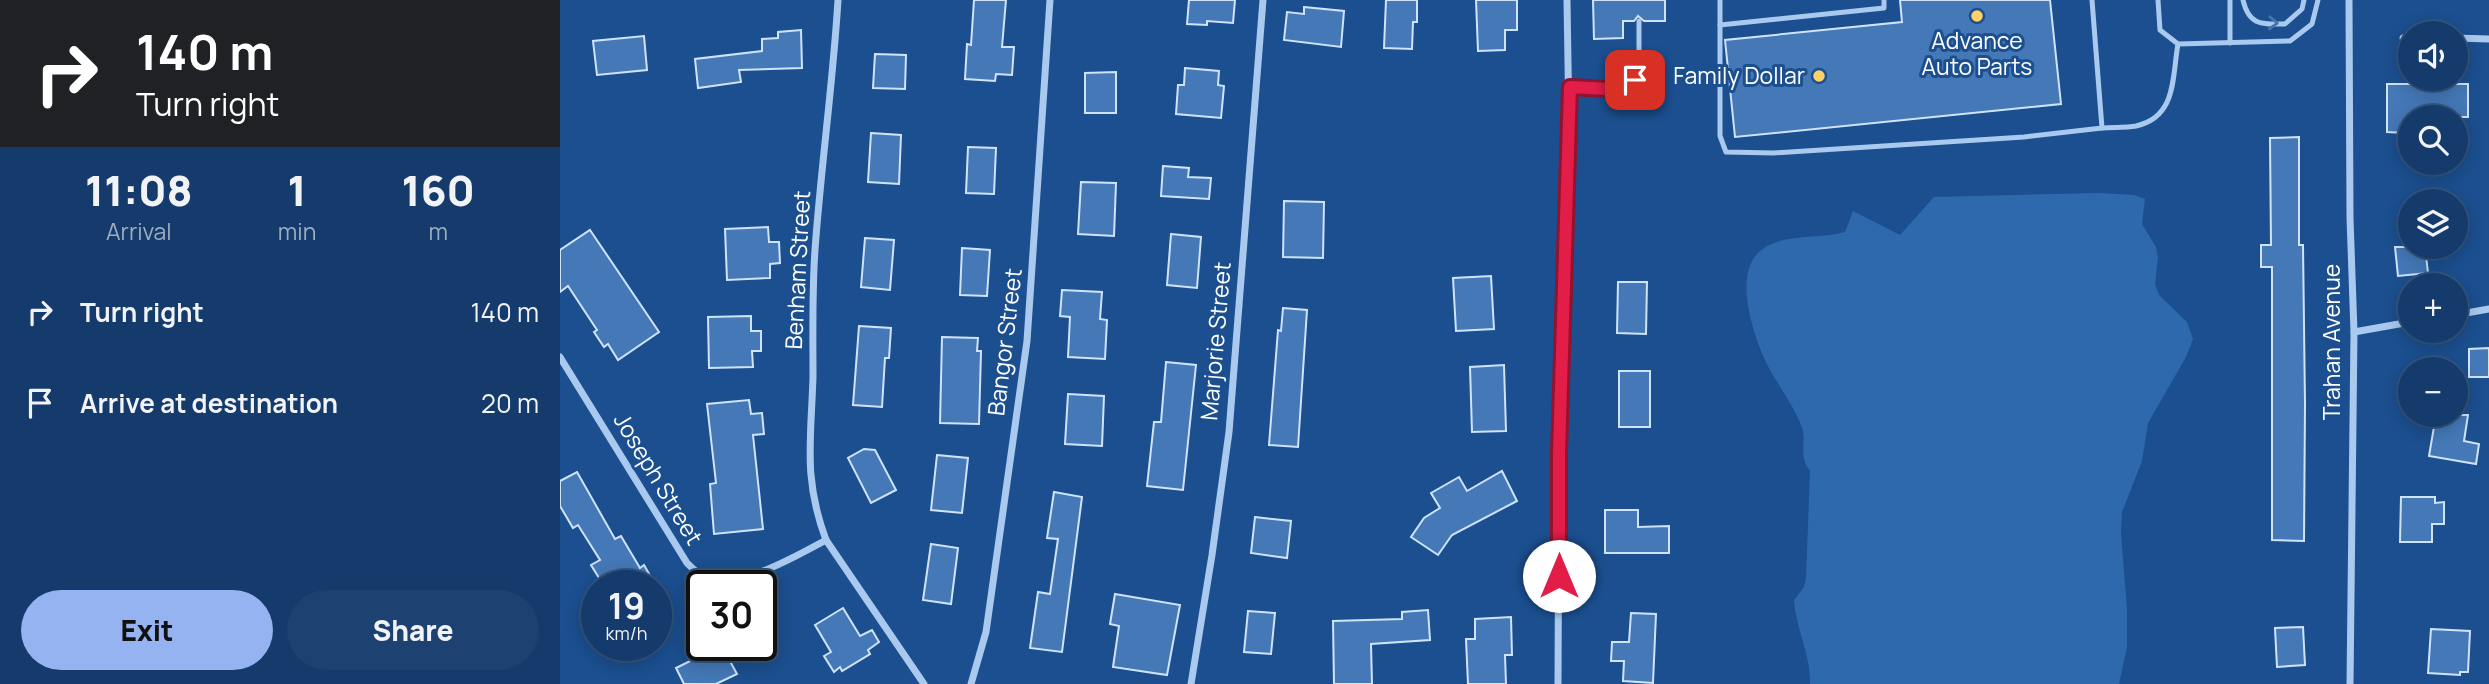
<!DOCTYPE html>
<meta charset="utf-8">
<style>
:root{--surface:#143b6b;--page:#1d4271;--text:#f1f3f6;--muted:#9dadc1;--line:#33557e;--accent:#95b2f1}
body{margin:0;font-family:Manrope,sans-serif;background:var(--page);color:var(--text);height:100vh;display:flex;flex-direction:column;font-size:26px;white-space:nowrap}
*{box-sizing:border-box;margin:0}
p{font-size:23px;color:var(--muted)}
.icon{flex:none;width:38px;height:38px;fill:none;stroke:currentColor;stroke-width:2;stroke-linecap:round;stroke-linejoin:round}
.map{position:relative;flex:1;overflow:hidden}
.side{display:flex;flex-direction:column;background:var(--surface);width:560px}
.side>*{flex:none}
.top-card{background:#202124;color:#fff;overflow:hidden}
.controls{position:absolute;left:1838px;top:21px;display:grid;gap:14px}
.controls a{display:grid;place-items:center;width:70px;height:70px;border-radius:50%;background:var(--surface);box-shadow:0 4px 18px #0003,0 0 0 2px var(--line);font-size:35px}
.speed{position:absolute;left:21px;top:570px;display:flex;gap:14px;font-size:35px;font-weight:700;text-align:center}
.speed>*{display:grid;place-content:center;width:91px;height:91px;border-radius:50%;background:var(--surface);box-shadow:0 4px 18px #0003,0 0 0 2px var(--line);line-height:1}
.speed small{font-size:18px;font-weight:400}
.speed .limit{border:4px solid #111;border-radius:10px;background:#fff;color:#111}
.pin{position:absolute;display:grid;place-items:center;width:60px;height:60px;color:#fff;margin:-30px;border-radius:14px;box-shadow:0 4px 10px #0006}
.me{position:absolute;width:77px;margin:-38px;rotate:0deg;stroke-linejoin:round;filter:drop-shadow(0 0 5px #0008)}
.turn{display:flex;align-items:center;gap:24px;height:147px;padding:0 21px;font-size:32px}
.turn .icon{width:91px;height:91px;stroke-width:2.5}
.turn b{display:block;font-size:49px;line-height:60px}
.eta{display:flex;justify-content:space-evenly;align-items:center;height:119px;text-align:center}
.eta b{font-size:42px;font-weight:800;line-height:49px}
.button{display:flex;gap:14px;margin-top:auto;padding:14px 21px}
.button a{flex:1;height:80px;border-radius:42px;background:var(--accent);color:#111;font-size:28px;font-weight:800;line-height:80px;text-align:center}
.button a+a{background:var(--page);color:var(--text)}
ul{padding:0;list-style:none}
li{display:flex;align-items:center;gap:21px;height:91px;padding:0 21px}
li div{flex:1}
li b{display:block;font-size:26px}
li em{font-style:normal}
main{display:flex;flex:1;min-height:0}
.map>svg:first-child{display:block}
.green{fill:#2e69ad}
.building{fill:#4478b7;stroke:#cfe3fa;stroke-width:2}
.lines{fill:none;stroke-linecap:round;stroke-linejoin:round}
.lane{stroke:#a9c9ee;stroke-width:5}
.street{stroke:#a9c9ee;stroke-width:7}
.oneway{stroke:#4674ac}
.route-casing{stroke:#92132f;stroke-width:18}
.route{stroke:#e11d48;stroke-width:12}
.poi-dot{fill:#ffd166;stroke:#1b4f8f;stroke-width:2.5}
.labels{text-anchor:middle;stroke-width:6;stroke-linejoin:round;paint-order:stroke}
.poi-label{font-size:23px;fill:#fff;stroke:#1b4f8f}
.street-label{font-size:23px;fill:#fff;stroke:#1b4f8f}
</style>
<main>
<section class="side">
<div class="top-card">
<div class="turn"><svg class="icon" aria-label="right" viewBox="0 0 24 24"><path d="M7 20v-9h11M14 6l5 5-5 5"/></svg><div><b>140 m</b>Turn right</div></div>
</div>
<div class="eta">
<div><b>11:08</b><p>Arrival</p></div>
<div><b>1</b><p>min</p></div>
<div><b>160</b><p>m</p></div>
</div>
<ul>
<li><svg class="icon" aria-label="right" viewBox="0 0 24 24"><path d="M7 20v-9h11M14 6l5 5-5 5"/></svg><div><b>Turn right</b></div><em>140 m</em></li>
<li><svg class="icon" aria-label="arrive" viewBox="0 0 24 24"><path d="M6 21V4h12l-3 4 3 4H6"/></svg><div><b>Arrive at destination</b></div><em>20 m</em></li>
</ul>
<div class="button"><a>Exit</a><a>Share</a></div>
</section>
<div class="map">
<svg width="1929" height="684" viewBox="0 0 1929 684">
<rect width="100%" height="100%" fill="#1b4f8f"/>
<path class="green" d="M1539,193L1574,195L1585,199L1582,224L1596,247L1598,258L1595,284L1599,295L1627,322L1633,339L1626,357L1588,423L1582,461L1562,512L1561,533L1567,609V647L1559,684H1250C1251,655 1236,629 1234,600L1244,587L1246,578L1250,471C1237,454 1248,441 1241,425C1232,402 1215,382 1205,360C1193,333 1174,277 1198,253C1219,232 1258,240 1285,232L1293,211L1340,235L1374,197Z"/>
<g class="building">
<path d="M414,0H446L442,47H454L452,75L436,74L435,81L405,79L407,44L411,45Z"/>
<path d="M629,0H675L673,23L647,21V25L627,24Z"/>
<path d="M826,0H857V22H853L852,49L824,48Z"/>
<path d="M916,0H957V30H945V50L918,51Z"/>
<path d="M1033,0H1105V21H1084L1078,16L1074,21H1063V38L1034,39Z"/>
<path d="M1340,0H1490L1501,104L1175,137L1165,40L1342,22Z"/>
<path d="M744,7L784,11L781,47L724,40L727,12L744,14Z"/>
<path d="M241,30L242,68L179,70L181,82L138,88L135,59L202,51V39L218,38V32Z"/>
<path d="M84,36L87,70L37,75L33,41Z"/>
<path d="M315,54L346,55L345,89L313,88Z"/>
<path d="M625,68L659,71L658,85L664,86L661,118L616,114L618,85H624Z"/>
<path d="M556,72V113H525V73Z"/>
<path d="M1827,84H1908V117H1850V120H1845V133L1827,132Z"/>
<path d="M311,133L341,135L339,184L308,182Z"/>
<path d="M1739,137V245H1743L1745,404L1744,541L1712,540V267H1701V245H1711L1710,138Z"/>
<path d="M408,147L436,148L434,194L406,193Z"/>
<path d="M603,166L629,168L628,177L651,178L649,199L601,196Z"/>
<path d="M521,182L556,183L554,236L518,234Z"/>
<path d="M724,201L764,202L763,258L723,257Z"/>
<path d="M208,227L209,242H219L220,263L210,264V278L167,280L165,229Z"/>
<path d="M30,230L99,332L58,360L48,344L44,347L34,332L37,330L8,286L0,292V250Z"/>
<path d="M611,234L641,237L637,288L607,285Z"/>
<path d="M305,238L334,240L330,290L301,287Z"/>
<path d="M1835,247H1865L1868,273L1838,276Z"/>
<path d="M402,248L430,250L427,296L400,295Z"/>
<path d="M931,276L934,329L896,331L893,278Z"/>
<path d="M1058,282H1087L1086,334L1057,333Z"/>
<path d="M502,290L542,292L540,319L547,320L545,359L508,357L510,317L500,316Z"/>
<path d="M723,308L747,310L738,447L709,445L718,330L721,331Z"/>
<path d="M191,316V331H201V351H192L193,367L149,368L148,317Z"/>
<path d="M299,326L331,328L329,358H325L322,407L293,405Z"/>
<path d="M382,337L418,338L417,351H421L419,424L380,423Z"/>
<path d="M1929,348V377H1909V349Z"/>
<path d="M606,362L636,365L623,490L587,486L594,422H601Z"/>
<path d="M944,365L946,431L912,432L910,367Z"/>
<rect x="1059" y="371" width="31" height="56"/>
<path d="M508,394L544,396L542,446L505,444Z"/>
<path d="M189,400L191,414L202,413L204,434L193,435L203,529L154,534L150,484L156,483L147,404Z"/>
<path d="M1876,415H1908L1904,441L1919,444L1916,464L1869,456Z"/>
<path d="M304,449L315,450L336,490L311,503L288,458Z"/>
<path d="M377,455L408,458L402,513L371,510Z"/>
<path d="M942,471L957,501L892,535L878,555L851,537L864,518L880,508L871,493L899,477L907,491Z"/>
<path d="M17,472L55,539L61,536L80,568L84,565L96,586H44L31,565L40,560L18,525L13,528L0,506V481Z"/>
<path d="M494,492L522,497L502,652L470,648L478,592L490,594L498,539L487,538Z"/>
<path d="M1841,497H1875V503L1884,502V524H1872V542H1840Z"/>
<path d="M1045,510H1078V527L1109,526V553H1045Z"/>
<path d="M695,517L731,521L727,558L691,553Z"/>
<path d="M371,544L398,548L391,604L363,600Z"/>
<path d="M555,594L620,605L607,675L553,667L559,626L550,624Z"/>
<path d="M283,608L300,636L312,630L319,642L308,650L310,654L282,671L280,667L274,672L264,656L271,652L255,625Z"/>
<path d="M868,610L870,640L811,644L812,684H774L773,621L842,619V612Z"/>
<path d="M688,611L715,613L711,654L684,652Z"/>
<path d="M1071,613L1096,614L1093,683L1063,681L1064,661H1051L1052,642H1069Z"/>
<path d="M951,617L952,655H945L946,684H908L906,639H915V619Z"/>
<path d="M1743,627L1745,665L1717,667L1715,628Z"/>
<path d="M1871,629L1910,631L1908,672H1900V675L1868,673Z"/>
<path d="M164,650L177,674L156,684H124L116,668L138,657L141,662Z"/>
</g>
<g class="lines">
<g class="lane">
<path d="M1160,0V136L1166,152L1213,153L1464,137L1542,128L1532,0"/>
<path d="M1598,0L1600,30L1618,44L1730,41L1752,24L1758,0"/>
<path d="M1683,0C1689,26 1702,24 1725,24L1742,9L1744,0"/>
<path d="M1160,25L1324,8V0"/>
<path d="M1670,43V0"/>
<path d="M1010,87L1048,89L1075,80L1079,61V21"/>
<path d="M1542,128C1553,127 1565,128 1576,126C1617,117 1612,77 1618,44"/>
</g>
<g class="street">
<path d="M278,0C273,83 261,166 255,250C252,292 253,335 253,377C251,441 243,478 266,540L364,684"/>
<path d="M1789,0L1790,218L1794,332L1790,684"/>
<path d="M1843,38H1850"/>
<path d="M1895,38L1929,39"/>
<path d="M1895,315L1929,309"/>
<path d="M1794,332L1850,322"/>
<path d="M0,357L127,563C132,568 139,575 145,578C179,590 236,556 266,540"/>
<path d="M411,684L426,632L467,341L490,0"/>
<path d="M631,684L652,555L669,432L703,0"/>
<path d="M998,684L999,453L1009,126L1007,0"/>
</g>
</g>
<defs><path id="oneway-chevron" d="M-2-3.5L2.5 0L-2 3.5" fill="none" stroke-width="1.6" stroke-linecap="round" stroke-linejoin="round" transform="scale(1.75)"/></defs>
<use class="oneway" href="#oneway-chevron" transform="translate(1713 23) rotate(2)"/>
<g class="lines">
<g class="route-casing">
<path id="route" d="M999,576V453L1010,87L1048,89L1075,80"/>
</g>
<use href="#route" class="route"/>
</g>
<g class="poi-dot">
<circle cx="1417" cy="16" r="7"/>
<circle cx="1259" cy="76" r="7"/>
</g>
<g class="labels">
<g class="poi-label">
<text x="1417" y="49">Advance<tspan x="1417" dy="26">Auto Parts</tspan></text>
<text x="1245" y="84" text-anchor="end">Family Dollar</text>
</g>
<g class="street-label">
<text transform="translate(238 270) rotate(-87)" y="8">Benham Street</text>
<text transform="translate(656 341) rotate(-85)" y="8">Marjorie Street</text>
<text transform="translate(445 342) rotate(-83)" y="8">Bangor Street</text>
<text transform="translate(1772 342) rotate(-90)" y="8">Trahan Avenue</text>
<text transform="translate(98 479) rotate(59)" y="8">Joseph Street</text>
</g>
</g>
</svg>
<div class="controls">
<a><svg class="icon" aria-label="sound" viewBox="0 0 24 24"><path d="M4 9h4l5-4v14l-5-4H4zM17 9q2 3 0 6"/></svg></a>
<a><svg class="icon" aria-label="search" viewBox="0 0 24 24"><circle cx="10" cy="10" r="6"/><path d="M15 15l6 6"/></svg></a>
<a><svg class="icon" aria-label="layers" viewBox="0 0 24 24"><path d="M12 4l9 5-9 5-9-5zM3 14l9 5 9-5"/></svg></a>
<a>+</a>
<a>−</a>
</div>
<div class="speed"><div>19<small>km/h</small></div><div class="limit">30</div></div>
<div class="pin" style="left:1075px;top:80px;background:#d93025"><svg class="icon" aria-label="arrive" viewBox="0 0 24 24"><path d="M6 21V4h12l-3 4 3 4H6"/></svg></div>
<svg class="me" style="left:999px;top:576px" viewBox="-20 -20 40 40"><circle r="19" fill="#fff"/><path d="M0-13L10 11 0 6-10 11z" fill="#e11d48"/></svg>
</div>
</main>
